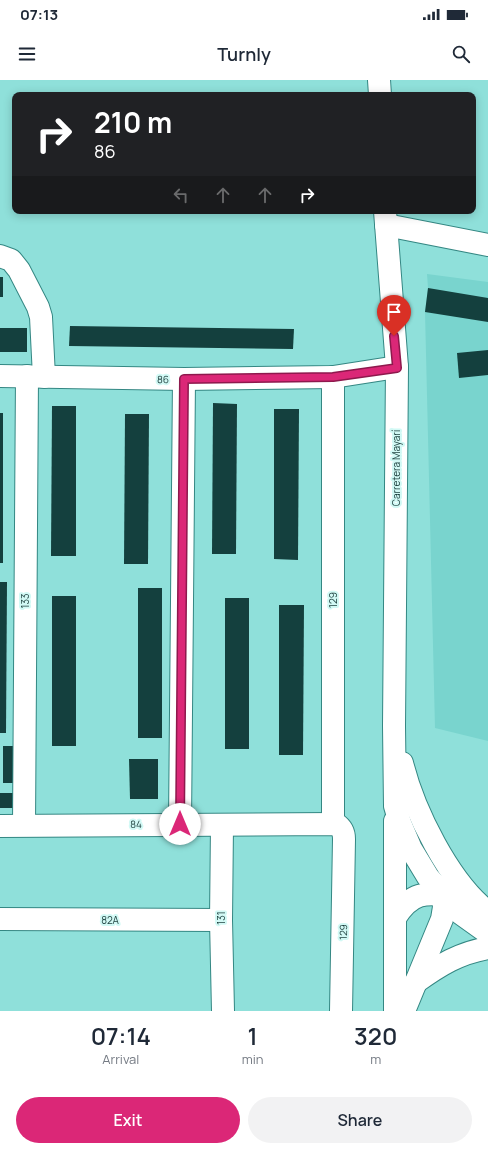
<!DOCTYPE html>
<meta charset="utf-8">
<style>
:root{--surface:#fff;--page:#f2f2f3;--text:#1f2937;--muted:#747a83;--accent:#db2777}
body{margin:0;font-family:Manrope,sans-serif;background:var(--page);color:var(--text);height:100vh;display:flex;flex-direction:column;font-size:15px;white-space:nowrap}
*{box-sizing:border-box;margin:0}
p{font-size:13px;color:var(--muted)}
.icon{flex:none;width:22px;height:22px;fill:none;stroke:currentColor;stroke-width:2;stroke-linecap:round;stroke-linejoin:round}
.map{position:relative;height:931px;overflow:hidden}
.details{display:flex;flex-direction:column;background:var(--surface);flex:1}
.details>*{flex:none}
.top-card{position:absolute;left:12px;top:12px;width:464px;height:122px;border-radius:8px;box-shadow:0 2px 10px #0003;background:#202124;color:#fff;overflow:hidden}
.pin{position:absolute;display:grid;place-items:center;width:34px;height:34px;color:#fff;margin:-41px -17px;border-radius:50% 50% 50% 0;rotate:-45deg;box-shadow:0 0 4px #0007}
.pin .icon{rotate:45deg}
.me{position:absolute;width:44px;margin:-22px;rotate:0deg;stroke-linejoin:round;filter:drop-shadow(0 0 3px #0008)}
.turn{display:flex;align-items:center;gap:14px;height:84px;padding:0 16px;font-size:18px}
.turn .icon{width:52px;height:52px;stroke-width:2.5}
.turn b{display:block;font-size:28px;line-height:34px}
.lanes{display:flex;align-items:center;height:38px;padding:0 16px;background:#0003;justify-content:center;gap:20px;direction:ltr}
.lanes .off{opacity:.35}
.eta{display:flex;justify-content:space-evenly;align-items:center;height:68px;text-align:center}
.eta b{font-size:24px;font-weight:600;line-height:28px}
.button{display:flex;gap:8px;margin-top:auto;padding:8px 16px}
.button a{flex:1;height:46px;border-radius:24px;background:var(--accent);color:#fff;font-size:16px;font-weight:600;line-height:46px;text-align:center}
.button a+a{background:var(--page);color:var(--text)}
.status{display:flex;justify-content:space-between;align-items:center;height:28px;padding:0 20px;background:var(--surface);direction:ltr}
.status svg{height:11px;fill:currentColor}
header{display:flex;justify-content:space-between;align-items:center;height:52px;padding:0 16px;background:var(--surface);font-size:18px;font-weight:600}
.map>svg:first-child{display:block}
.built{fill:#79d4ce}
.building{fill:#14403e}
.lines{fill:none;stroke-linecap:round;stroke-linejoin:round}
.minor-casing{stroke:#348783;stroke-width:24}
.major-casing{stroke:#348783;stroke-width:24}
.minor{stroke:#fff;stroke-width:22}
.major{stroke:#fff;stroke-width:22}
.route-casing{stroke:#8e194d;stroke-width:10}
.route{stroke:#db2777;stroke-width:7}
.labels{text-anchor:middle;stroke-width:4;stroke-linejoin:round;paint-order:stroke}
.street-label{font-size:10px;fill:#1d3f3d;stroke:#d2f9f5}
</style>
<div class="status"><b>07:13</b><svg viewBox="0 0 49 12"><path d="M0 12V9h3v3zM5 12V6h3v6zM10 12V3h3v9zM15 12V0h3v12zM26 1h20v11H26zM47 4h2v5h-2z"/></svg></div>
<header><svg class="icon" aria-label="menu" viewBox="0 0 24 24"><path d="M4 6h16M4 12h16M4 18h16"/></svg>Turnly<svg class="icon" aria-label="search" viewBox="0 0 24 24"><circle cx="10" cy="10" r="6"/><path d="M15 15l6 6"/></svg></header>
<div class="map">
<svg width="488" height="931" viewBox="0 0 488 931">
<rect width="100%" height="100%" fill="#8fe0da"/>
<path class="built" d="M427,194L488,202V661L435,648L425,232L428,208Z"/>
<g class="building">
<rect x="0" y="197" width="3" height="20"/>
<path d="M428,208L488,218V242L425,232Z"/>
<path d="M70,246L294,249L293,269L69,266Z"/>
<rect x="0" y="248" width="27" height="24"/>
<path d="M488,270V295L459,298L457,273Z"/>
<path d="M213,323L237,324L236,474H212Z"/>
<path d="M52,326H76V476H51Z"/>
<path d="M274,329H299L298,480L274,479Z"/>
<rect x="0" y="333" width="3" height="150"/>
<path d="M125,334H149L148,484H124Z"/>
<path d="M0,502H7L6,653H0Z"/>
<rect x="138" y="508" width="24" height="150"/>
<rect x="52" y="516" width="24" height="150"/>
<rect x="225" y="518" width="24" height="151"/>
<path d="M279,525H304L303,675H279Z"/>
<path d="M3,666H15L16,703H3Z"/>
<path d="M129,679H158V719H130Z"/>
<rect x="0" y="713" width="17" height="15"/>
</g>
<g class="lines">
<g class="minor-casing">
<g id="minor">
<path d="M386,145L488,165"/>
<path d="M0,176L11,180L19,190L38,227L41,237L44,297"/>
<path d="M0,296L184,299L333,297L397,287"/>
<path d="M333,743V297"/>
<path d="M180,744L184,299"/>
<path d="M24,745L27,296"/>
<path d="M222,745L221,840L223,931"/>
<path d="M0,746L336,744C342,748 344,752 344,759L341,931"/>
<path d="M0,839L221,840"/>
</g>
</g>
<g class="major-casing">
<g id="major">
<path d="M379,0L380,15"/>
<path d="M385,131L397,287L394,646L395,726L400,743L411,769L428,797L460,833L488,853"/>
<path d="M402,683C414,731 449,802 488,832"/>
<path d="M395,741V931"/>
<path d="M395,838C411,812 425,812 453,816"/>
<path d="M416,902C440,885 459,873 488,868"/>
<path d="M404,931L442,839L444,827L442,808"/>
</g>
</g>
<use href="#minor" class="minor"/>
<use href="#major" class="major"/>
</g>
<g class="lines">
<g class="route-casing">
<path id="route" d="M180,744L184,299L333,297L397,288L394,256"/>
</g>
<use href="#route" class="route"/>
</g>
<g class="labels">
<g class="street-label">
<text transform="translate(163 299) rotate(1)" y="4">86</text>
<text transform="translate(396 388) rotate(-90)" y="4">Carretera Mayarí</text>
<text transform="translate(333 520) rotate(-90)" y="4">129</text>
<text transform="translate(25 521) rotate(-90)" y="4">133</text>
<text transform="translate(136 744) rotate(-1)" y="4">84</text>
<text transform="translate(221 838) rotate(-90)" y="4">131</text>
<text x="110" y="844">82A</text>
<text transform="translate(343 852) rotate(-89)" y="4">129</text>
</g>
</g>
</svg>
<div class="pin" style="left:394px;top:256px;background:#d93025"><svg class="icon" aria-label="arrive" viewBox="0 0 24 24"><path d="M6 21V4h12l-3 4 3 4H6"/></svg></div>
<svg class="me" style="left:180px;top:744px" viewBox="-20 -20 40 40"><circle r="19" fill="#fff"/><path d="M0-13L10 11 0 6-10 11z" fill="#db2777"/></svg>
<div class="top-card">
<div class="turn"><svg class="icon" aria-label="right" viewBox="0 0 24 24"><path d="M7 20v-9h11M14 6l5 5-5 5"/></svg><div><b>210 m</b>86</div></div>
<div class="lanes"><svg class="icon off" aria-label="left" viewBox="0 0 24 24"><path d="M17 20v-9H6M10 6l-5 5 5 5"/></svg><svg class="icon off" aria-label="ahead" viewBox="0 0 24 24"><path d="M12 20V5M6 11l6-6 6 6"/></svg><svg class="icon off" aria-label="ahead" viewBox="0 0 24 24"><path d="M12 20V5M6 11l6-6 6 6"/></svg><svg class="icon" aria-label="right" viewBox="0 0 24 24"><path d="M7 20v-9h11M14 6l5 5-5 5"/></svg></div>
</div>
</div>
<section class="details">
<div class="eta">
<div><b>07:14</b><p>Arrival</p></div>
<div><b>1</b><p>min</p></div>
<div><b>320</b><p>m</p></div>
</div>
<div class="button"><a>Exit</a><a>Share</a></div>
</section>
